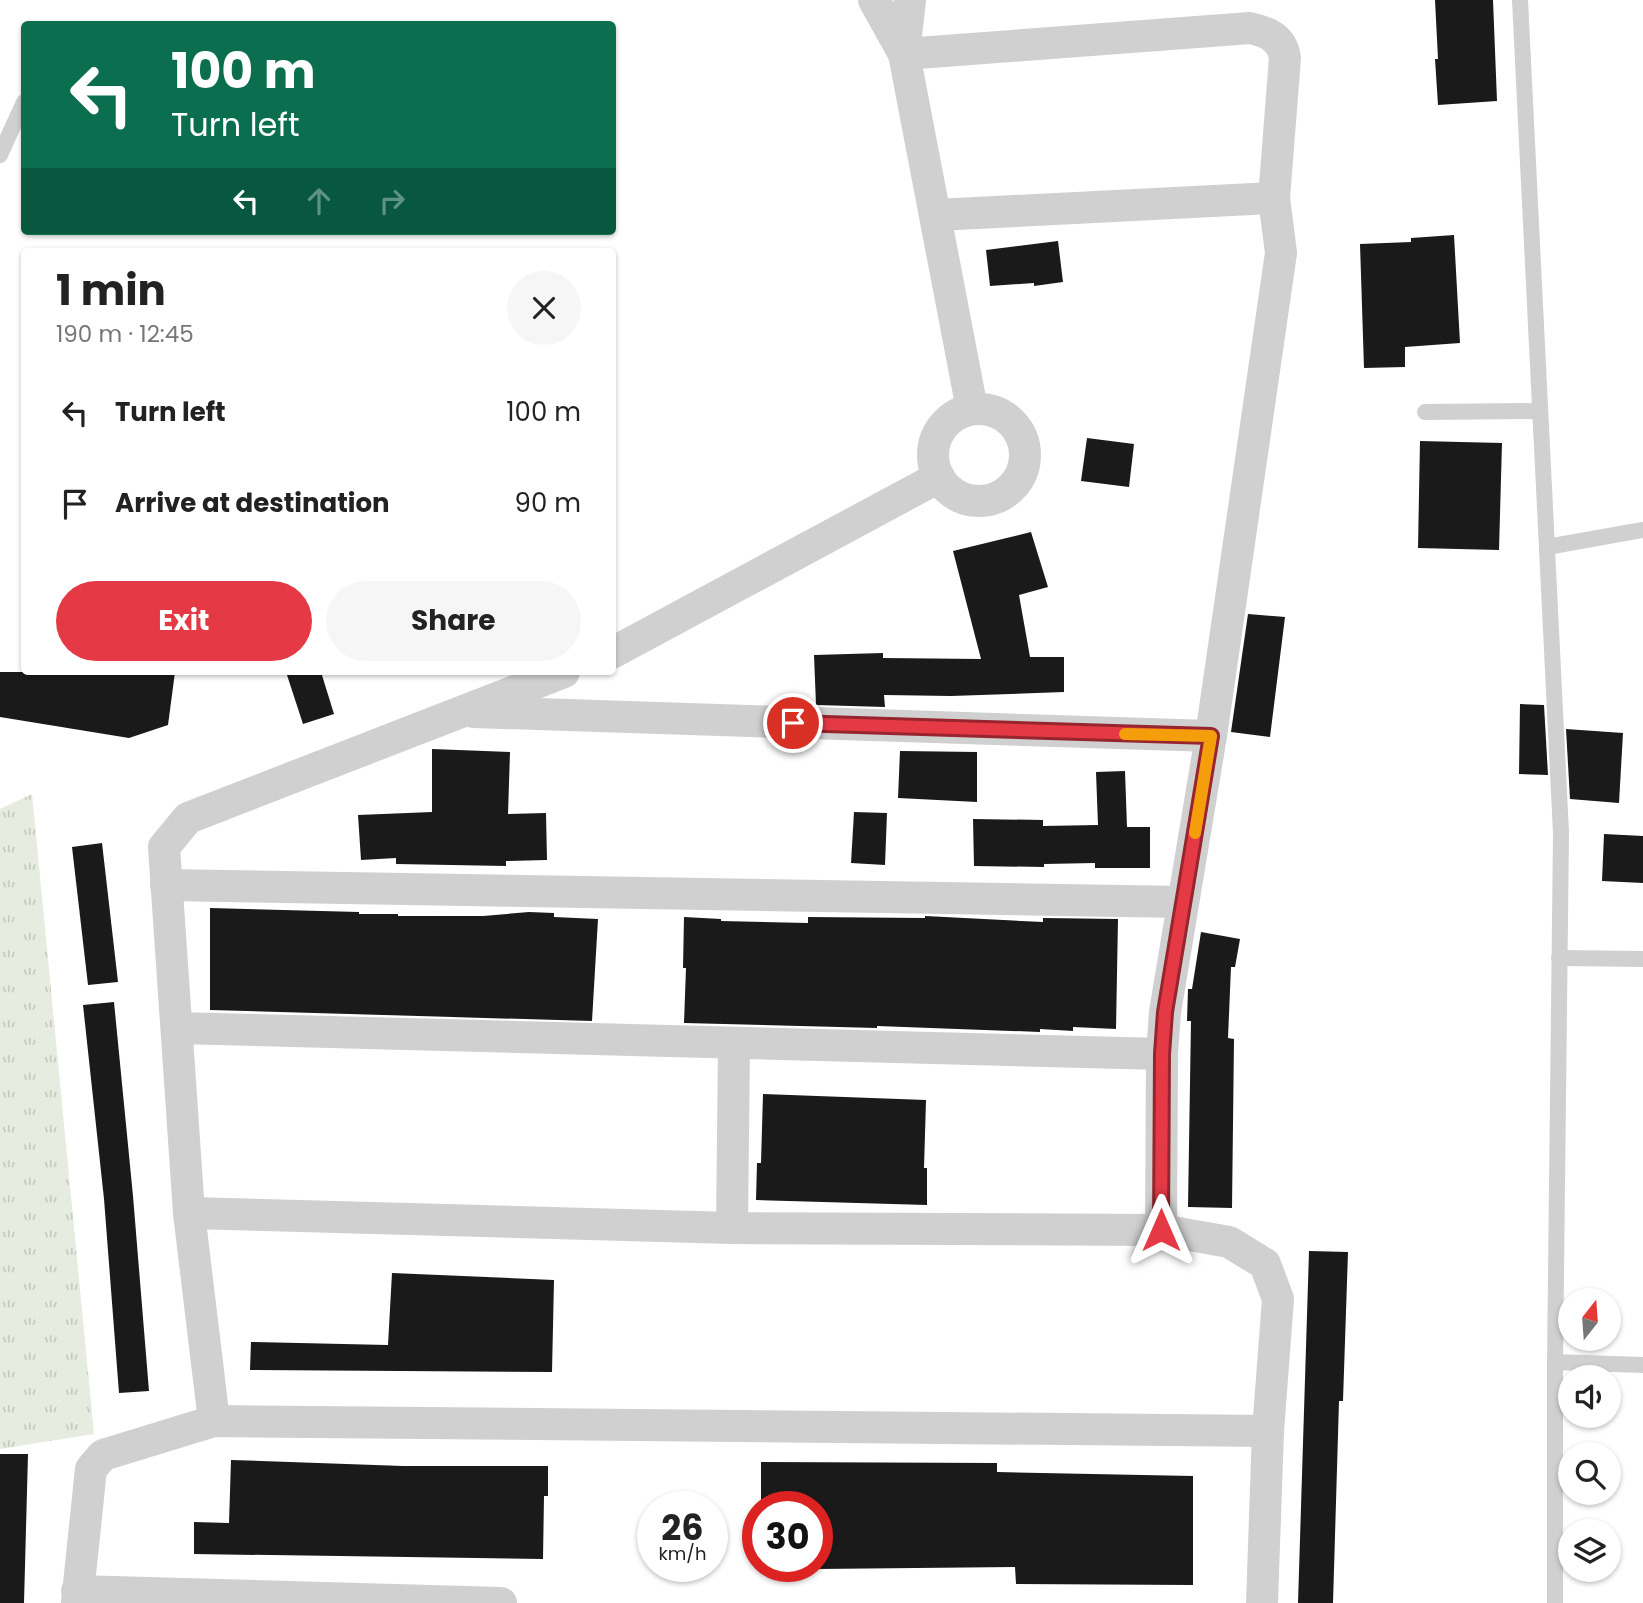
<!DOCTYPE html>
<meta charset="utf-8">
<style>
:root{--surface:#fff;--page:#f6f6f6;--text:#222;--muted:#767676;--accent:#e63946}
body{margin:0;font-family:Poppins,sans-serif;background:var(--page);color:var(--text);height:100vh;display:flex;flex-direction:column;font-size:26px;white-space:nowrap}
*{box-sizing:border-box;margin:0}
p{font-size:23px;color:var(--muted)}
.icon{flex:none;width:38px;height:38px;fill:none;stroke:currentColor;stroke-width:2;stroke-linecap:round;stroke-linejoin:round}
.map{position:relative;flex:1;overflow:hidden}
.drawer{position:absolute;left:21px;top:248px;width:595px;height:427px;display:flex;flex-direction:column;background:var(--surface);border-radius:7px;box-shadow:0 2px 5px #0004}
.drawer>*{flex:none}
.banner{position:absolute;left:21px;top:21px;width:595px;height:214px;border-radius:7px;box-shadow:0 2px 5px #0004;background:#0b6e4f;color:#fff;overflow:hidden}
.needle{width:46px;rotate:17deg}
.controls{position:absolute;left:1558px;top:1288px;display:grid;gap:14px}
.controls a{display:grid;place-items:center;width:63px;height:63px;border-radius:50%;background:var(--surface);box-shadow:0 2px 5px #0004;font-size:35px}
.speed{position:absolute;left:637px;top:1491px;display:flex;gap:14px;font-size:35px;font-weight:700;text-align:center}
.speed>*{display:grid;place-content:center;width:91px;height:91px;border-radius:50%;background:var(--surface);box-shadow:0 2px 5px #0004;line-height:1}
.speed small{font-size:18px;font-weight:400}
.speed .limit{border:10px solid #d22;background:#fff;color:#111}
.pin{position:absolute;display:grid;place-items:center;width:60px;height:60px;color:#fff;margin:-30px;border:4px solid #fff;border-radius:50%;box-shadow:0 2px 7px #0007}
.me{position:absolute;width:77px;margin:-38px;rotate:0deg;stroke-linejoin:round;filter:drop-shadow(0 0 5px #0008)}
.turn{display:flex;align-items:center;gap:24px;height:147px;padding:0 35px;font-size:32px}
.turn .icon{width:91px;height:91px;stroke-width:2.5}
.turn b{display:block;font-size:49px;line-height:60px}
.lanes{display:flex;align-items:center;height:66px;padding:0 35px;background:#0003;justify-content:center;gap:35px;direction:ltr}
.lanes .off{opacity:.35}
.round{display:grid;place-items:center;flex:none;width:74px;height:74px;border-radius:37px;background:var(--page)}
.summary{display:flex;align-items:center;justify-content:space-between;height:119px;padding:0 35px}
h1{font-size:42px;font-weight:700;line-height:52px}
.primary-button{display:flex;gap:14px;margin-top:auto;padding:14px 35px}
.primary-button a{flex:1;height:80px;border-radius:42px;background:var(--accent);color:#fff;font-size:28px;font-weight:700;line-height:80px;text-align:center}
.primary-button a+a{background:var(--page);color:var(--text)}
ul{padding:0;list-style:none}
li{display:flex;align-items:center;gap:21px;height:91px;padding:0 35px}
li div{flex:1}
li b{display:block;font-size:26px}
li em{font-style:normal}
.map>svg:first-child{display:block}
.grass{fill:url(#grass-tufts)}
.building{fill:#1a1a1a}
.lines{fill:none;stroke-linecap:round;stroke-linejoin:round}
.service{stroke:#d0d0d0;stroke-width:16}
.minor{stroke:#d0d0d0;stroke-width:32}
.route-casing{stroke:#96252e;stroke-width:18}
.route{stroke:#e63946;stroke-width:12}
.slow{stroke:#f59e0b;stroke-width:12}
</style>
<div class="map">
<svg width="1643" height="1603" viewBox="0 0 1643 1603">
<defs>
<pattern id="grass-tufts" width="24" height="20" patternUnits="userSpaceOnUse" patternTransform="scale(1.75)"><rect width="24" height="20" fill="#e6ecdf"/><path d="M3 7l-1-3M5 7V3M7 7l1-3M15 17l-1-3M17 17v-4M19 17l1-3" fill="none" stroke="#c6cbc0"/></pattern>
</defs>
<rect width="100%" height="100%" fill="#fff"/>
<path class="grass" d="M32,794L94,1434L0,1449V809Z"/>
<g class="building">
<path d="M1435,0H1493L1497,101L1438,105L1435,59H1438Z"/>
<path d="M1454,235L1460,343L1405,347V367L1364,368L1360,244L1411,242V238Z"/>
<path d="M1058,241L1063,282L1034,286V283L990,286L986,250Z"/>
<path d="M1087,438L1134,444L1129,487L1081,481Z"/>
<path d="M1420,441L1502,443L1499,550L1418,548Z"/>
<path d="M1031,532L1048,587L1019,595L1030,657H1064V692L951,696L884,695L885,707L816,705L814,655L883,653V658L981,659L953,551Z"/>
<path d="M1248,614L1285,617L1270,737L1231,732Z"/>
<path d="M0,672H175L168,725L129,738L0,717Z"/>
<path d="M286,672H321L334,714L303,724Z"/>
<path d="M1520,704L1544,705L1548,775L1519,774Z"/>
<path d="M1566,729L1623,733L1619,803L1570,799Z"/>
<path d="M432,749L510,752L508,814L546,813L547,860L506,861V866L396,864V858L361,860L358,815L432,812Z"/>
<path d="M900,751L977,752V802L898,798Z"/>
<path d="M1125,771L1127,827H1150V868H1095V863L1044,864V867L974,866L973,819L1043,820V826L1098,825L1096,772Z"/>
<path d="M854,812L887,813L885,865L851,863Z"/>
<path d="M1604,834L1643,836V883L1602,881Z"/>
<path d="M102,843L118,982L88,985L72,847Z"/>
<path d="M210,908L359,912V914H398V916H483L529,912L554,913V917L598,919L592,1021L210,1010Z"/>
<path d="M925,916L1043,922V918L1118,919L1116,1029L1073,1027V1031L1040,1029V1032L877,1026V1028L684,1023L686,968H683L684,917L721,919V921L808,923V917L925,918Z"/>
<path d="M1201,932L1240,939L1235,967H1231L1228,1038L1234,1039L1232,1208L1188,1207L1191,1021H1187L1188,989H1192Z"/>
<path d="M114,1002L133,1196L149,1391L119,1393L104,1199L83,1005Z"/>
<path d="M763,1094L926,1100L924,1168H927V1205L756,1200L757,1163H761Z"/>
<path d="M1309,1251L1348,1252L1343,1401H1339L1333,1603H1298Z"/>
<path d="M392,1273L554,1280L552,1372L250,1370L251,1342L388,1345Z"/>
<path d="M0,1454H28L24,1603H0Z"/>
<path d="M231,1460L403,1466H548V1496H544L543,1559L194,1554V1522L229,1523Z"/>
<path d="M761,1462L997,1463V1472L1193,1476V1585L1016,1584L1015,1567L817,1569V1507L761,1506Z"/>
</g>
<g class="lines">
<g class="service">
<path d="M1520,0L1561,833L1555,1362V1603"/>
<path d="M0,155L24,102"/>
<path d="M1425,412L1540,411"/>
<path d="M1547,547L1643,530"/>
<path d="M1559,958L1643,959"/>
<path d="M1555,1362L1643,1365"/>
</g>
<g class="minor">
<path d="M874,0L904,54"/>
<path d="M910,0L904,54L972,409"/>
<path d="M904,54L1250,28C1268,32 1282,38 1285,58L1274,198L1281,253L1211,736L1165,1012L1162,1054L1161,1230"/>
<path d="M936,215L1274,198"/>
<circle cx="979" cy="455" r="46"/>
<path d="M612,653L939,477"/>
<path d="M474,712L1211,736"/>
<path d="M166,885L1183,902"/>
<path d="M177,1028L1162,1054"/>
<path d="M189,1213L732,1228L1161,1230L1229,1242L1265,1264L1278,1299L1268,1431L1262,1603"/>
<path d="M732,1228L734,1043"/>
<path d="M214,1421L189,1213L164,847L188,818L564,672"/>
<path d="M77,1591L501,1603"/>
<path d="M77,1603L91,1469L103,1455L214,1421L1268,1431"/>
</g>
</g>
<g class="lines">
<g class="route-casing">
<path id="route" d="M793,723L1211,736L1165,1012L1162,1054L1161,1230"/>
</g>
<use href="#route" class="route"/>
<path class="slow" d="M1125,734L1211,736L1195,833"/>
</g>
</svg>
<div class="controls">
<a><svg class="needle" viewBox="-14 -14 28 28"><path d="M0-13l5 13h-10z" fill="#e53935"/><path d="M0 13l5-13h-10z" fill="#767676"/></svg></a>
<a><svg class="icon" aria-label="sound" viewBox="0 0 24 24"><path d="M4 9h4l5-4v14l-5-4H4zM17 9q2 3 0 6"/></svg></a>
<a><svg class="icon" aria-label="search" viewBox="0 0 24 24"><circle cx="10" cy="10" r="6"/><path d="M15 15l6 6"/></svg></a>
<a><svg class="icon" aria-label="layers" viewBox="0 0 24 24"><path d="M12 4l9 5-9 5-9-5zM3 14l9 5 9-5"/></svg></a>
</div>
<div class="speed"><div>26<small>km/h</small></div><div class="limit">30</div></div>
<div class="pin" style="left:793px;top:723px;background:#d93025"><svg class="icon" aria-label="arrive" viewBox="0 0 24 24"><path d="M6 21V4h12l-3 4 3 4H6"/></svg></div>
<svg class="me" style="left:1161px;top:1230px" viewBox="-20 -20 40 40"><path d="M0-17L14 15 0 8-14 15z" fill="#e63946" stroke="#fff" stroke-width="4"/></svg>
<div class="banner">
<div class="turn"><svg class="icon" aria-label="left" viewBox="0 0 24 24"><path d="M17 20v-9H6M10 6l-5 5 5 5"/></svg><div><b>100 m</b>Turn left</div></div>
<div class="lanes"><svg class="icon" aria-label="left" viewBox="0 0 24 24"><path d="M17 20v-9H6M10 6l-5 5 5 5"/></svg><svg class="icon off" aria-label="ahead" viewBox="0 0 24 24"><path d="M12 20V5M6 11l6-6 6 6"/></svg><svg class="icon off" aria-label="right" viewBox="0 0 24 24"><path d="M7 20v-9h11M14 6l5 5-5 5"/></svg></div>
</div>
<section class="drawer">
<div class="summary"><div><h1>1 min</h1><p>190 m · 12:45</p></div><a class="round"><svg class="icon" aria-label="close" viewBox="0 0 24 24"><path d="M6 6l12 12M18 6L6 18"/></svg></a></div>
<ul>
<li><svg class="icon" aria-label="left" viewBox="0 0 24 24"><path d="M17 20v-9H6M10 6l-5 5 5 5"/></svg><div><b>Turn left</b></div><em>100 m</em></li>
<li><svg class="icon" aria-label="arrive" viewBox="0 0 24 24"><path d="M6 21V4h12l-3 4 3 4H6"/></svg><div><b>Arrive at destination</b></div><em>90 m</em></li>
</ul>
<div class="primary-button"><a>Exit</a><a>Share</a></div>
</section>
</div>
